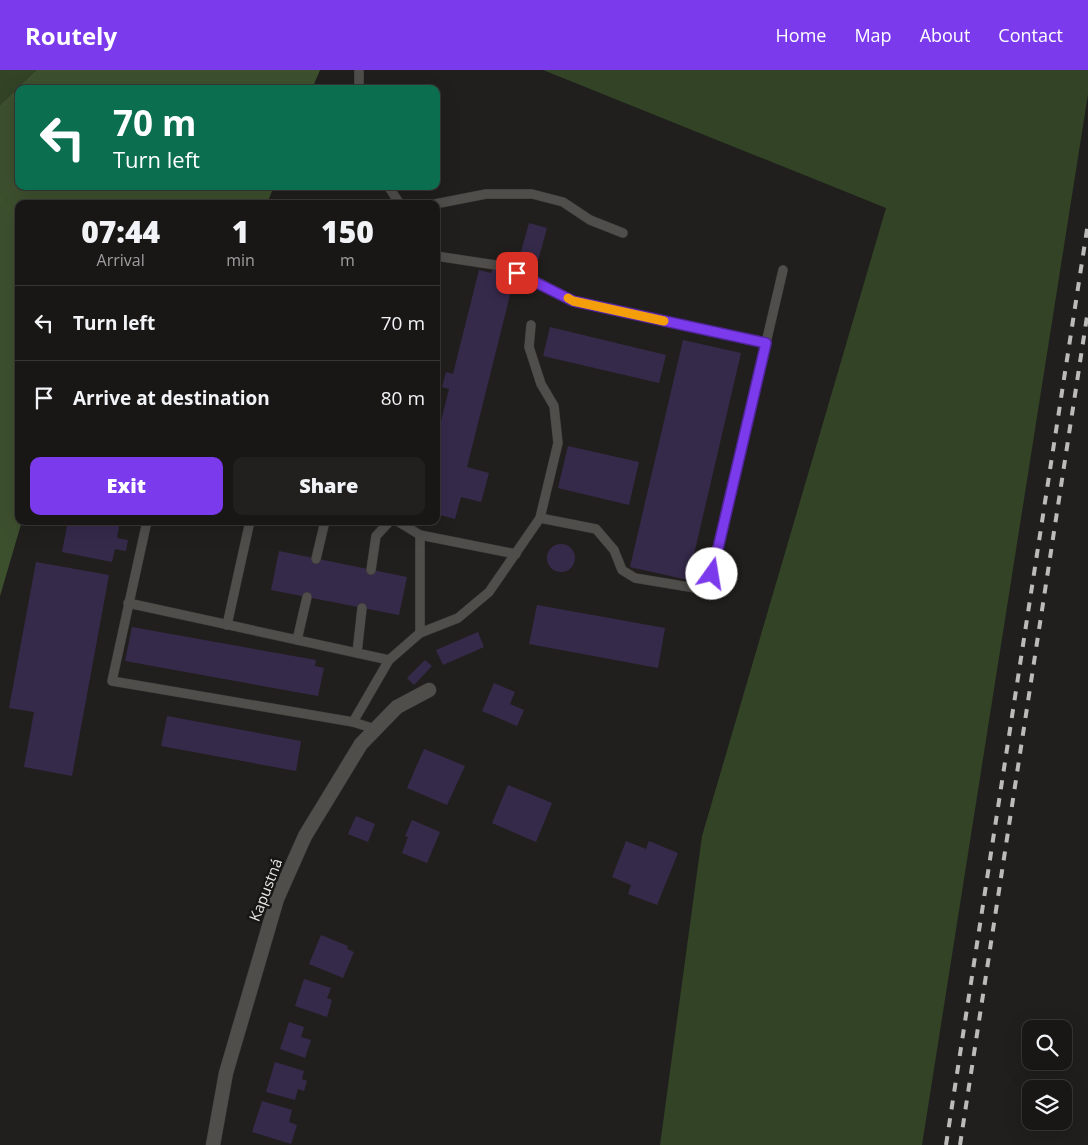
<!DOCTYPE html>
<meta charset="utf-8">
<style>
:root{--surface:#191716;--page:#22201f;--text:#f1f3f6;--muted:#9f9fa1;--line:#373635;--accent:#7c3aed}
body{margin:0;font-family:"Open Sans",sans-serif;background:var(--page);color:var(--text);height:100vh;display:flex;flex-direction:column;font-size:19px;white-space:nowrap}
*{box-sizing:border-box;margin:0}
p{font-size:16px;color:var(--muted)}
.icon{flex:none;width:28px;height:28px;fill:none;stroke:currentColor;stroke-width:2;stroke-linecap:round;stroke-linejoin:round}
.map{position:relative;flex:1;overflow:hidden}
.details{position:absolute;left:15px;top:130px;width:425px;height:325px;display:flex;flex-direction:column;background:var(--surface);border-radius:10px;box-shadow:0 5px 20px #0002,0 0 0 1px var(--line)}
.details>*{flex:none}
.top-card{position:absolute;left:15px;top:15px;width:425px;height:105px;border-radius:10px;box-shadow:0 5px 20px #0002,0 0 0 1px var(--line);background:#0b6e4f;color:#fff;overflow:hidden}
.fabs{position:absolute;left:1022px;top:950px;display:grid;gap:10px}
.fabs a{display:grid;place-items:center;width:50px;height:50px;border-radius:10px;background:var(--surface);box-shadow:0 5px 20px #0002,0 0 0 1px var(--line);font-size:25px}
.pin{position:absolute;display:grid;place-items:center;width:42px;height:42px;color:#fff;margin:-21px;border-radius:10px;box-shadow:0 2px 8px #0006}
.me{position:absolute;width:55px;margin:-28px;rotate:13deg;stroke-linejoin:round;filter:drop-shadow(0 0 4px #0008)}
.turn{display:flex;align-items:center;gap:18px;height:105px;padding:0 15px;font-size:22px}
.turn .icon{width:65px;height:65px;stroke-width:2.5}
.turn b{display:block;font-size:35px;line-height:42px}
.eta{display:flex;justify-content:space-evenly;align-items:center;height:85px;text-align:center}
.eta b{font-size:30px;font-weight:800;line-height:35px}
.cta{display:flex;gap:10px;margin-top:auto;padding:10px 15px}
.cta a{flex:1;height:58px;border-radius:10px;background:var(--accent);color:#fff;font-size:20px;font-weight:800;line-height:58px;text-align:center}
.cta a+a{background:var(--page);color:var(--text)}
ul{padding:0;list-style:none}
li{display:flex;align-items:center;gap:15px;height:75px;padding:0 15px;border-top:1px solid var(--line)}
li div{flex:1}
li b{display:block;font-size:19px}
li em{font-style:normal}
header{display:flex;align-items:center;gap:30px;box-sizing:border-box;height:70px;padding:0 25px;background:var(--accent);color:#fff}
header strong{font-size:24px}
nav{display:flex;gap:28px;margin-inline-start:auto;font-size:18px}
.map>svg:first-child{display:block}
.green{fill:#324326}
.forest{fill:#3d502e}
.building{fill:#362a4b}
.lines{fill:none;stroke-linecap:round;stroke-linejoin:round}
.service-casing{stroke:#3c3a38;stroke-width:10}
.minor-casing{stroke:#3c3a38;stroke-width:15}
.service{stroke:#504e4b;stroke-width:9}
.minor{stroke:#504e4b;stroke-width:14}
.rail{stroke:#bcbbb9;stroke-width:4;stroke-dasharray:9 9;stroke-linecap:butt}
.route-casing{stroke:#51269a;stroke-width:12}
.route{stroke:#7c3aed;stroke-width:9}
.slow{stroke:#f59e0b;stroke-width:9}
.labels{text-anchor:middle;stroke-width:5;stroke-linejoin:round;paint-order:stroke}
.street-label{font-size:15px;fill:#e8e7e5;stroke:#181614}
</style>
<header>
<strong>Routely</strong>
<nav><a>Home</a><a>Map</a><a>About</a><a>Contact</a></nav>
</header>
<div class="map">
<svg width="1088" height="1075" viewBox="0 0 1088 1075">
<rect width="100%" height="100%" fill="#211f1d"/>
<g class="green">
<path d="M0,0H36L0,35Z"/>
<path d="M543,0H1088V24L922,1075H660L702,766L886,138Z"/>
</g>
<path class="forest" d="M36,0H320L312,19H19V116H274L267,134H19V451H22L0,526V35Z"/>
<g class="building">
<path d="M529,153L547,158L537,194L519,189Z"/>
<path d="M493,198L504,201L503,206L514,209L467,397L489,403L481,432L461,427L455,449L436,444V371L449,319L442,317L446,302L453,304L479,200L491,203Z"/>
<path d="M550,257L666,285L659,313L543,286Z"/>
<path d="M683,270L741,283L688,510L630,497Z"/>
<path d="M568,376L639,392L629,435L558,418Z"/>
<path d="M68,451H120L117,468L128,470L126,481L115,479L112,492L62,482Z"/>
<circle cx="561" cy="488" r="14"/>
<path d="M279,481L407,507L399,545L271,520Z"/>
<path d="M36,492L109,505L72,706L24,697L34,642L9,638Z"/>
<path d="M537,535L665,558L658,598L529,574Z"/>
<path d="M132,557L316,590L315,596L324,598L318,626L125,591Z"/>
<path d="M478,562L484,577L443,595L436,580Z"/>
<path d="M425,590L432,596L414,615L407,608Z"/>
<path d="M494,613L515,622L510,634L524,640L517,656L482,641Z"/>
<path d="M167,646L301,671L296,701L161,676Z"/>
<path d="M424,679L465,696L447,735L407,718Z"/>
<path d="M508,715L552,733L536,772L492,753Z"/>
<path d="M356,746L375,754L368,772L348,764Z"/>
<path d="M412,750L440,762L427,793L402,783L408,767L405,766Z"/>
<path d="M626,771L646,779L649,771L678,783L657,835L628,824L631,815L612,807Z"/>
<path d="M321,865L348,876L347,879L354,882L343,908L309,894Z"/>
<path d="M304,909L331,918L327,928L332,930L327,947L295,936Z"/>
<path d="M289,952L304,957L301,967L311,970L305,988L280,979Z"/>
<path d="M275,992L304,1001L302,1009L307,1011L304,1021L298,1019L295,1030L266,1022Z"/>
<path d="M262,1031L292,1040L289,1052L297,1055L291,1074L252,1062Z"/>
</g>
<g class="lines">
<g class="service-casing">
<g id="service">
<path d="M359,0V19"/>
<path d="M388,116L400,134"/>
<path d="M435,134L486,124H532L563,132L590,150L623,163"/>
<path d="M436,186L502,196L532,209L573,231L766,273"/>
<path d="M540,448L596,459L614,480L622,500L635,508L695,518L712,504L783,200"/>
<path d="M147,451L112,611L353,652L375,659"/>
<path d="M397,451L420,465L516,484"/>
<path d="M420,465V563"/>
<path d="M316,489L325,451"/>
<path d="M371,500L376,466L390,451"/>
<path d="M128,533L389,590"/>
<path d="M227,555L250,451"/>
<path d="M297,570L307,527"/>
<path d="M357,583L362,538"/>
<path d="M353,652L389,590L420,563L458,548L489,522L540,448L558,373L554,336L541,314L529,277L531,255"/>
</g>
</g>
<g class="minor-casing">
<path id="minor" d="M213,1075L226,1003L277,829L305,766L361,674L397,637L429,620"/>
</g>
<use href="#service" class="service"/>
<use href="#minor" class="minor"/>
<g class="rail">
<path d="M946,1075L1088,153"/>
<path d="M960,1075L1088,240"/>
</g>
</g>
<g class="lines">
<g class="route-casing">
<path id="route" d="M517,203L573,231L766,273L712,504"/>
</g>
<use href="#route" class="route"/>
<path class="slow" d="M568,228L573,231L664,251"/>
</g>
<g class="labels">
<g class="street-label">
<text transform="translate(266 820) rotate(-69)" y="5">Kapustná</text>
</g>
</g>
</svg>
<div class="fabs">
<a><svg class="icon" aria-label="search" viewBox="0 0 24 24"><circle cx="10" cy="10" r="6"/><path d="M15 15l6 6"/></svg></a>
<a><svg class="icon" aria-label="layers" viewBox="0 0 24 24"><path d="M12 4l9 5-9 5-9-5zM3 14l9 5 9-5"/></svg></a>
</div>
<div class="pin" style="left:517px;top:203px;background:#d93025"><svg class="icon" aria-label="arrive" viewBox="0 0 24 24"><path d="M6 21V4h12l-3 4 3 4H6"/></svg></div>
<svg class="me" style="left:712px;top:504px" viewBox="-20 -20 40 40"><circle r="19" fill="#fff"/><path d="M0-13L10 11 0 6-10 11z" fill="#7c3aed"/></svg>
<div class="top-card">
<div class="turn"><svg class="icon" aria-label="left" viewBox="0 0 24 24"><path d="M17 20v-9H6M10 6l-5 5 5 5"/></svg><div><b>70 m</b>Turn left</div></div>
</div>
<section class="details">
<div class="eta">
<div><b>07:44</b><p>Arrival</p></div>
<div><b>1</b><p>min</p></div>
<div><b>150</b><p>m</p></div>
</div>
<ul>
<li><svg class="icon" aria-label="left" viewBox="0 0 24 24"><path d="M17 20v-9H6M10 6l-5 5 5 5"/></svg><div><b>Turn left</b></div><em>70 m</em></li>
<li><svg class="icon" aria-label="arrive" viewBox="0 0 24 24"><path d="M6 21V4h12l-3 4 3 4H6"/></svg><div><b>Arrive at destination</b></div><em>80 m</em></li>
</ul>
<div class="cta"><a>Exit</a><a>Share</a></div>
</section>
</div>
